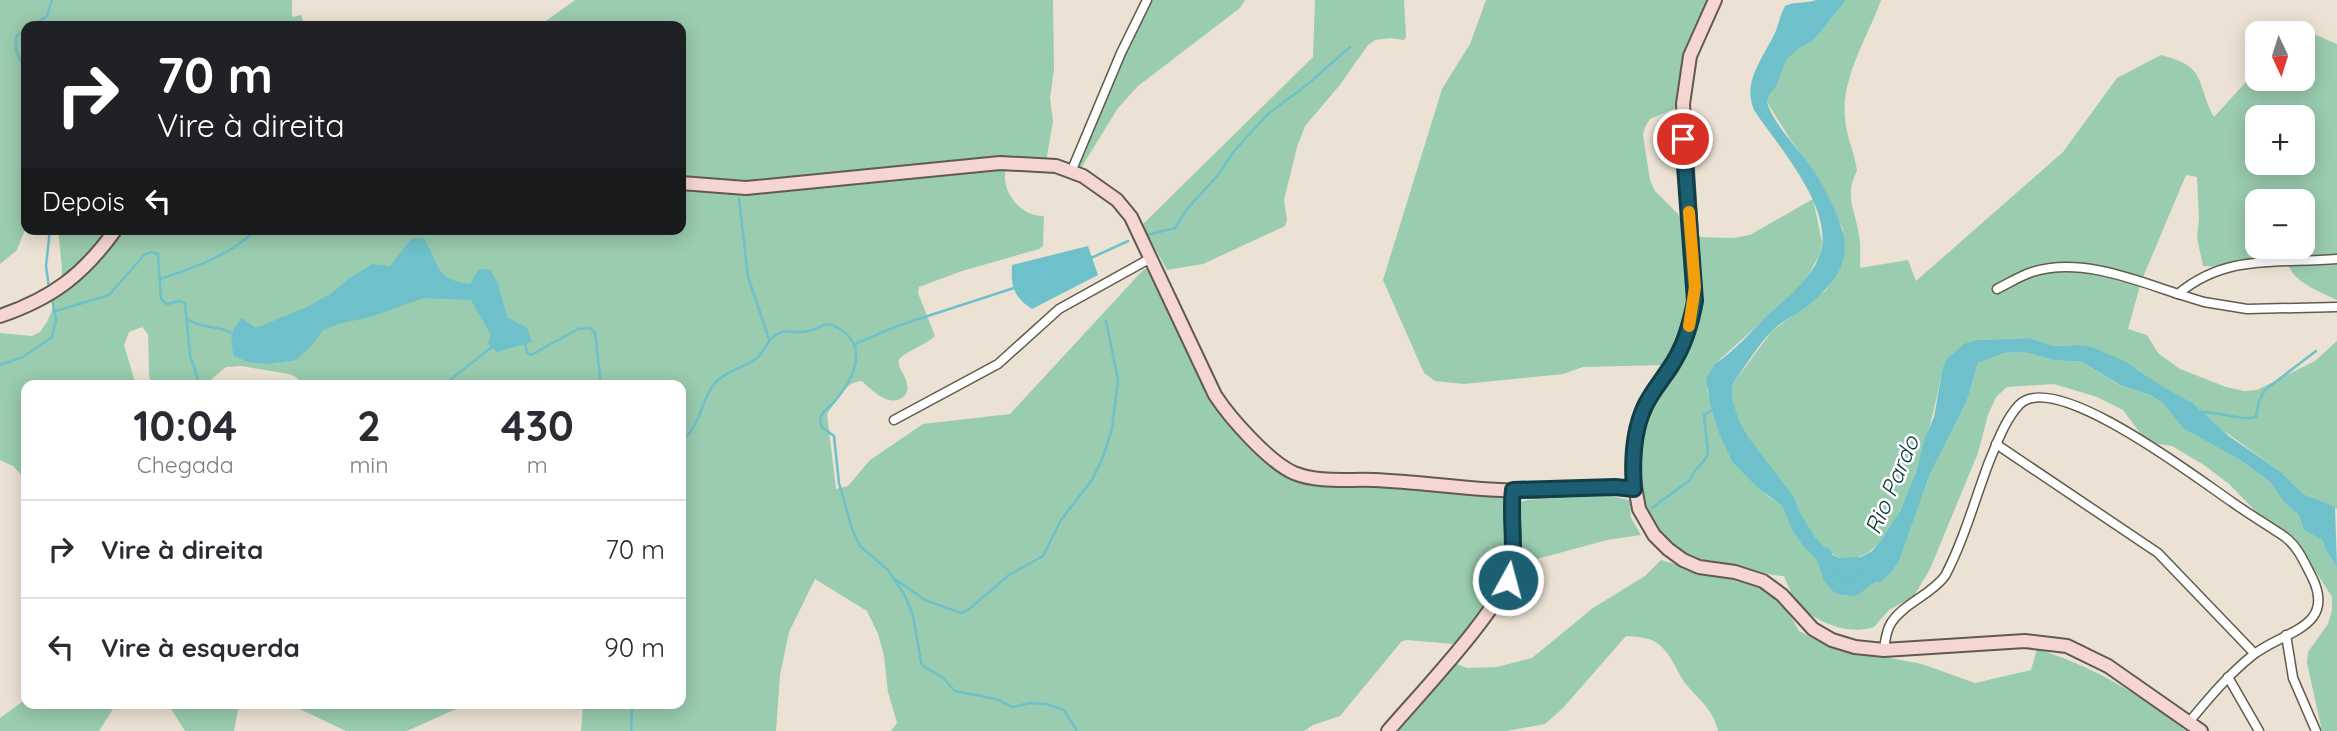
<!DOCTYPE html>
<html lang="pt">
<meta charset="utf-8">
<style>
:root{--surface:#fff;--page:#f2f2f3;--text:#2b2b33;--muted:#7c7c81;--line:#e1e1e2}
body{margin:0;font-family:Quicksand,sans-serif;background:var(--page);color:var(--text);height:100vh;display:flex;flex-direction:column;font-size:26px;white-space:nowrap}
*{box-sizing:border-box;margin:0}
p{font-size:23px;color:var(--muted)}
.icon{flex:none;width:38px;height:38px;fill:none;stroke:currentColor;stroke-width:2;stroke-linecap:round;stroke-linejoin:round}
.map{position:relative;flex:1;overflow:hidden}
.drawer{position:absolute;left:21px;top:380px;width:665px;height:329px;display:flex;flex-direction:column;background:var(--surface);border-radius:14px;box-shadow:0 4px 18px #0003}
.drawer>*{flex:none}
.hud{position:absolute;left:21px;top:21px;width:665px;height:214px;border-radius:14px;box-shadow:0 4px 18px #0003;background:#202124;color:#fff;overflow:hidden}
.needle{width:46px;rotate:176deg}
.controls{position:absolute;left:2245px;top:21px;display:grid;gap:14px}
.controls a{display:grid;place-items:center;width:70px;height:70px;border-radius:14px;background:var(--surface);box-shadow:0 4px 18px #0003;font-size:35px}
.pin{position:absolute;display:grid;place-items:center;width:60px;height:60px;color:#fff;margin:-30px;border:4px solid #fff;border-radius:50%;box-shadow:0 2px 7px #0007}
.me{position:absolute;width:77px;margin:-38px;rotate:7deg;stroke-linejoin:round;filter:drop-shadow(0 0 5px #0008)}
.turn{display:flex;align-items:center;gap:24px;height:147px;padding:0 21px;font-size:32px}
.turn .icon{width:91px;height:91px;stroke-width:2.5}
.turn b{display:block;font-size:49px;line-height:60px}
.then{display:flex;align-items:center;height:66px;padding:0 21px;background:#0003;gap:14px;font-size:26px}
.eta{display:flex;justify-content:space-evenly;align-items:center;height:119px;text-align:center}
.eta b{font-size:42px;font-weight:700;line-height:49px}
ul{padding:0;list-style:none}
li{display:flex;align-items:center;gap:21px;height:98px;padding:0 21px;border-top:2px solid var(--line)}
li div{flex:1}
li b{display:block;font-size:26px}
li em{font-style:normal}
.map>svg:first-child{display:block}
.green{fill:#9accaf;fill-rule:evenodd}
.water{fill:#6ec1ca}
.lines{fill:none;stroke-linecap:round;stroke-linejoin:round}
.stream{stroke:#6ec1ca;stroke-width:2.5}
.river{stroke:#6ec1ca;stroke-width:16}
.street-casing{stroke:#625b4d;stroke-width:11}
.secondary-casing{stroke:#625b4d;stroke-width:16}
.street{stroke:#fff;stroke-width:8}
.secondary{stroke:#f5d6d2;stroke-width:12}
.route-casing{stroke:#123e4a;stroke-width:18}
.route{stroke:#1c5f72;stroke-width:12}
.slow{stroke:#f59e0b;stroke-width:12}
.labels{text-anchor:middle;stroke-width:5;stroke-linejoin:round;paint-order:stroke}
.water-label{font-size:23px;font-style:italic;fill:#093337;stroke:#fff}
</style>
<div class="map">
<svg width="2337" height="731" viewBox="0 0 2337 731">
<rect width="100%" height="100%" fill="#ebe2d3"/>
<g class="green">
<path d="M0,0H292V17L301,15L305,26H26V227L17,250L0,264Z"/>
<path d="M575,0H1053L1054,69L1050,98L1053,121L1045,168L1007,166C998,189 1020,217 1044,216L1043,246L1039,249L962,271L919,287L918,293L935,336C924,346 910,349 899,359C897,370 906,374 907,385C908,389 908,391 905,395C892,410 872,391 862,381C845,381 837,401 827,414L836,489L848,486L870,460L923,424L1010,414L1144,269H1147L1177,330L1189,335L1227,409L1292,470L1321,477L1520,489L1505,506C1504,522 1508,539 1507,555C1504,590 1475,618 1454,644L1406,640L1401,642L1340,716L1313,725L1304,731H891L897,723L888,692L884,656L878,634L867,611L815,579L789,632L780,675L776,731H581L583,704H681V385H303L296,377L289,374L241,366L226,367L205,385H152L149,375L148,334L142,327L129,332L124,345L136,385H26V480L13,466L0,460V333L32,336L40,332L47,322L52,310L53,297L61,287L62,268L58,229H681V26H539Z"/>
<path d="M1152,0H1245L1240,8L1138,86L1118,108L1081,168L1077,167L1075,164L1110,82Z"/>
<path d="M1315,0H1404L1406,37L1404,40L1390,38L1375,40L1368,45L1339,86L1305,126L1297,147L1284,200L1287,220L1285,226L1203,264L1167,270L1142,225L1313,57Z"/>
<path d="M1486,0H1708L1685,60L1678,89L1676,108L1650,119L1645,127L1643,135L1650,180L1655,191L1678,214L1685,228L1690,298L1676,347L1664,365L1583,367L1563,374L1464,384L1435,381L1424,373L1383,280L1442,89L1470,44Z"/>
<path d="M1846,0H1881C1868,37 1841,77 1845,118C1846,136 1855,153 1857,171C1844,196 1855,209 1859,235C1861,246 1860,257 1860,268L1908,260L1916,281L2063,152L2117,78L2161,55C2208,67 2195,81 2214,117L2257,70L2258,79H2303V33H2291L2297,27L2337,44V300C2321,292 2292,282 2288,263L2237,268L2203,266L2197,237L2199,219L2197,177L2186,175L2141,282L2128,329L2147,335L2158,353L2180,369L2226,387L2244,391L2257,390L2315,361L2337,341V509L2303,494L2280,471L2137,369L2077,345L2054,346L2029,338L1979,340L1943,367C1935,410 1904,551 1854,558C1847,559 1840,559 1834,555C1820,546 1807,529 1800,514C1797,508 1796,500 1792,495C1773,468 1723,420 1732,385L1772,331L1826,290L1842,264L1843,229L1820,180L1790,139L1767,102L1770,94L1776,87L1785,60L1797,50L1814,40ZM2258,117H2303V163H2258ZM2258,201H2303V247H2258Z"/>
<path d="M1813,199L1822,242L1820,255L1815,263L1804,283L1715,364L1707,390L1719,434L1732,462L1769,497L1782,506L1792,530L1802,545L1840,582L1856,585L1877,583L1890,574L1899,562L1930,474L1967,401L1978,363L2005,353L2023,352L2054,360L2082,362L2119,385L2150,395L2163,403L2184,428L2240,460L2270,482L2298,514L2304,530L2323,541L2326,551L2337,567V731H2322L2307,663L2308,652L2328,624L2332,610V597L2297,542L2266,522L2229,484L2204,465L2172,446L2159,444L2143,437L2123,410L2097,397L2054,384L2007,387L1996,397L1988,415L1978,453L1930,569L1914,596L1889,610L1874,627C1850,635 1819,624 1800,606C1793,600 1788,585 1784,576C1769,576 1757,570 1743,567C1728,564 1703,565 1690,559C1667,548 1645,518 1639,494C1634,477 1643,426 1650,410C1663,377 1689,360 1699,322C1706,295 1700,264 1698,237L1733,238L1750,235Z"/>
<path d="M1605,495L1630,500L1631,518L1641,535L1607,540L1518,564L1517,509L1521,502L1527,500Z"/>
<path d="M1661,560L1689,568L1745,577L1773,595L1786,608L1799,631L1818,641L1842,649L1922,664L1975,683L2031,670L2037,649C2093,666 2141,695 2186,731H1718C1714,710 1697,698 1685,683C1676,670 1671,653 1657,643C1649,637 1636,637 1626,636L1563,708L1545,724L1506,731H1395L1454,663L1467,668L1497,667L1532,658L1593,608L1645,576Z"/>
<path d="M26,699V704H116L99,731H0V718Z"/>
<path d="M168,704H239L234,731H185Z"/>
<path d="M289,704H467L407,731H346Z"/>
</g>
<g class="water">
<path d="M1816,0H1846L1814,40L1797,50L1786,60L1776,87L1770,94L1767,102C1774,128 1808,157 1821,182C1848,235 1861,261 1810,304C1799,313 1785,319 1774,329C1760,342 1744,368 1732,385V399L1739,421L1748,437L1794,497L1800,513L1814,536L1832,555L1840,558L1861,557L1872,551L1882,539L1900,511L1916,472L1925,438L1934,417L1943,367L1947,359L1964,344L1978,340L2029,338L2054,346L2077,345L2092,347L2126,362L2163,387L2192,403L2230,437L2280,471L2303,494L2335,507L2337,567L2326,551L2323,541L2304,530L2298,514L2284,501L2270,482L2240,460L2183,428L2163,403L2150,395L2120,385L2082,362L2054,360L2023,352L2005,353L1978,363L1967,401L1930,474L1899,562L1890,574L1880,582L1864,585L1840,582L1833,577L1802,545L1792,530L1782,506L1757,487L1732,462L1719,434L1710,403L1706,379L1715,364C1736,350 1752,330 1770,313C1789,296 1809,281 1819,257C1838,212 1777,145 1754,110C1742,82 1763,58 1775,33C1779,24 1780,15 1785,6C1795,1 1805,4 1816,0Z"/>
<path d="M424,238C441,266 433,279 470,284L479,269L491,270L498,284L507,317L527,328L532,342L497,352L488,343L491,335L471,300L424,298L367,318L341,323L323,330L312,345L296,360L268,364L248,362L234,356C230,340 230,330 242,318L256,328L307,307L332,293L348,279L372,264L390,266L411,239Z"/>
<path d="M1088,246L1098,275L1032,309C1013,296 1011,287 1012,265Z"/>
</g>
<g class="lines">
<g class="stream">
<path d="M32,26L47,16L52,0"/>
<path d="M26,30L17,35C14,49 17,57 26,67"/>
<path d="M739,199L748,277L769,339"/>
<path d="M1143,236L1175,228L1187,209L1219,174L1234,151L1267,115L1309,83L1350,47"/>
<path d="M1091,258L1128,241"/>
<path d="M160,279C196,267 229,256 257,229"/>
<path d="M49,288L46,266L50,229"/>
<path d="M56,311L109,295L144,255L151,252L158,254L161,299L167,304L180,301L185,303L190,355L200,385"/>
<path d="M186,318C200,330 221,324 234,335"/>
<path d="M525,344L527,352L531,355L578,329L590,328L595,333L601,385"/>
<path d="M855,344L897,326L1017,287"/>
<path d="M0,365L23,357L52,337L56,320L52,298"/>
<path d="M444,385L493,346"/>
<path d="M2200,412C2219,411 2238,421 2256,417L2259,401L2265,390L2316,351"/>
<path d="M681,439C699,433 701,397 716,382C727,370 745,368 757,358C767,349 767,337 782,332C791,330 800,334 809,331C820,328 826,320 838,328C850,335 857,345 856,358C855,373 845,389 835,401C829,408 821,411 820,421L822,427L834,436L839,483L852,529L860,546L888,570L904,594L913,615L921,662L923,666L942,677L955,691L996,699L1013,707L1029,703L1046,704L1064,710L1077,731"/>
<path d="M1652,508L1690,480C1693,468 1705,464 1708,453L1704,415L1715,408"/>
<path d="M895,579L925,600L961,613L968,610L1009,575L1043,556L1061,520L1092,480L1103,457L1112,429L1118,380L1106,321"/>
<path d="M631,731L632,704"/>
</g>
<path class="river" d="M1824,555L1831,577L1839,586L1854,588L1873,573"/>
<g class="street-casing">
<g id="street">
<path d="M1071,172L1121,53L1147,0"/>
<path d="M1997,289C2009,283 2020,276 2032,272C2079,257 2133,279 2178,294C2227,253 2278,264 2337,259"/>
<path d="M2178,294L2204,302L2247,309L2337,307"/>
<path d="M894,420L998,364L1059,309L1151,258"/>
<path d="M1996,444L2158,553L2254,653"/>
<path d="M2286,635L2293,678L2316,731"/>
<path d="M1884,650C1885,641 1886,631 1891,623C1904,603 1931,595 1945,576C1964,540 1975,499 1989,462C1997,443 2005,420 2019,405C2054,368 2198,479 2232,502C2249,514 2267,525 2285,537C2299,548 2304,562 2312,577C2337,628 2283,631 2253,655C2229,674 2209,698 2189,722"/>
<path d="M2228,677L2259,731"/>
</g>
</g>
<g class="secondary-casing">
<g id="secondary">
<path d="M1715,0L1690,56L1683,104L1695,301L1684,340L1674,361L1649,399L1640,420L1635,441L1633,475L1639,509L1654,535L1668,549L1683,560L1699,567L1735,572L1763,581L1782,595L1813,629L1832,640L1855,647L1884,650L2025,641L2067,646L2108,666L2201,731"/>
<path d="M681,183L746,188L1000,163L1056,166L1083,176L1117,200L1131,217L1215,395C1230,418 1269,462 1294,473C1319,483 1347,479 1374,480C1425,482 1476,491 1528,491C1563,491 1599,485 1634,489"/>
<path d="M0,316C53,298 84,274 116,229"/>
<path d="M1388,731C1416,698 1507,603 1513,565C1516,541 1510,515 1513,490"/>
</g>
</g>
<use href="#street" class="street"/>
<use href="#secondary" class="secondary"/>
</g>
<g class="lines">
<g class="route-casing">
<path id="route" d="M1508,580C1518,552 1509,520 1513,490L1615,487L1634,489C1632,463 1633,433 1644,408C1651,392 1664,378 1673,363C1685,344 1691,323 1695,301L1683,139"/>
</g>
<use href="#route" class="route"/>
<path class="slow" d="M1689,212L1695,287L1689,326"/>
</g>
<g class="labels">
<g class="water-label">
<text transform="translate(1892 485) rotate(-67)" y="8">Rio Pardo</text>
</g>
</g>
</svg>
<div class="controls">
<a><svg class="needle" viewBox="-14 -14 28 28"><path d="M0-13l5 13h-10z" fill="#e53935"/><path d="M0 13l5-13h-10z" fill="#7c7c81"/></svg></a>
<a>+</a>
<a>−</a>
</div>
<div class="pin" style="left:1683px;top:139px;background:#d93025"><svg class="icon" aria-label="arrive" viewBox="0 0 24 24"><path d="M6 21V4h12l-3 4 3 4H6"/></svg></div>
<svg class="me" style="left:1508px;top:580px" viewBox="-20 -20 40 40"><circle r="17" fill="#1c5f72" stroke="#fff" stroke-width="3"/><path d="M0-11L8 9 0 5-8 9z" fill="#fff"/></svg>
<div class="hud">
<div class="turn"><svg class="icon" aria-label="right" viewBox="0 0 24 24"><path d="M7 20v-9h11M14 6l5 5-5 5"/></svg><div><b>70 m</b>Vire à direita</div></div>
<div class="then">Depois<svg class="icon" aria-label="left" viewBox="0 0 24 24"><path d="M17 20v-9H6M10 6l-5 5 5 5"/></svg></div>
</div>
<section class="drawer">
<div class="eta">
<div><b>10:04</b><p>Chegada</p></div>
<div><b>2</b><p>min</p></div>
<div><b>430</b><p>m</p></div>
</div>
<ul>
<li><svg class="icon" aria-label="right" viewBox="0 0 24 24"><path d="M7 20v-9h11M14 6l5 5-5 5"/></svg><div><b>Vire à direita</b></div><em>70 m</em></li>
<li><svg class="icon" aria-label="left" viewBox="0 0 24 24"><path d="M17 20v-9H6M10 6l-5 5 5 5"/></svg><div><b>Vire à esquerda</b></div><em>90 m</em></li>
</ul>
</section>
</div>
